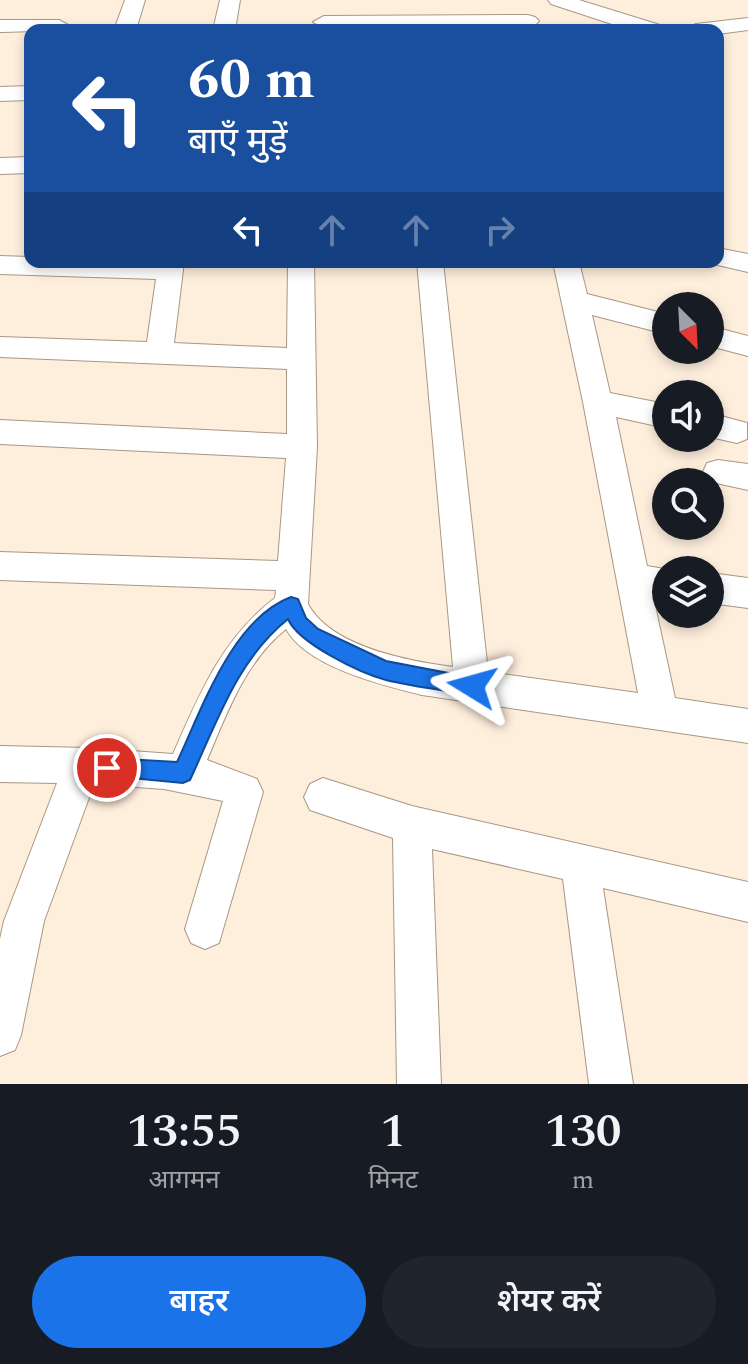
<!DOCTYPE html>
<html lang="hi">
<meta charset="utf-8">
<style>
:root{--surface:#171b24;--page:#20242c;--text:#f1f3f6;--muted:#9ea1a6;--accent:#1a73e8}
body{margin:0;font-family:Spectral,"Noto Sans Devanagari",serif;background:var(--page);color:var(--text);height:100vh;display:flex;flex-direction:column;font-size:30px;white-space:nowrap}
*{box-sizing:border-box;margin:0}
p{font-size:26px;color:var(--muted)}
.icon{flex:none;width:44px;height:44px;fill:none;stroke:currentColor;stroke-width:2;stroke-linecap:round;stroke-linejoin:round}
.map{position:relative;height:1084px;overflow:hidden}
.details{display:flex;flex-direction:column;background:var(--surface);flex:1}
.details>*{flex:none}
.banner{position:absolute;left:24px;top:24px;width:700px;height:244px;border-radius:16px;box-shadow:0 4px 12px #0003;background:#1a4fa0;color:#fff;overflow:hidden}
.needle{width:52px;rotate:156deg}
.fabs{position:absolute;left:652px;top:292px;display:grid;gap:16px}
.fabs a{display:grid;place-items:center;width:72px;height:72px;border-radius:50%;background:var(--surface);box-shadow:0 4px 12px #0003;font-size:40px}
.pin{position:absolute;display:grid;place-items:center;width:68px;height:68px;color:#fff;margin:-34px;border:4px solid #fff;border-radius:50%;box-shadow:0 2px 8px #0007}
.me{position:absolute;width:88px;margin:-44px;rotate:278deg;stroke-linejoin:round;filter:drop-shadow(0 0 6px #0008)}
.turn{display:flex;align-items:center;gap:28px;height:168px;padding:0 32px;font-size:36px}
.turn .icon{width:104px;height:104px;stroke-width:2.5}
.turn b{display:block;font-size:56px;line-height:68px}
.lanes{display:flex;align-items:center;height:76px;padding:0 32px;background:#0003;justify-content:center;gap:40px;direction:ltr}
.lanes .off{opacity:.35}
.eta{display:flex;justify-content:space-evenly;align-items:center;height:136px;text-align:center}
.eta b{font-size:48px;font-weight:600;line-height:56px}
.button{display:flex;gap:16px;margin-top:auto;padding:16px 32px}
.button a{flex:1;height:92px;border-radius:48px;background:var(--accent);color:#fff;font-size:32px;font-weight:600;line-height:92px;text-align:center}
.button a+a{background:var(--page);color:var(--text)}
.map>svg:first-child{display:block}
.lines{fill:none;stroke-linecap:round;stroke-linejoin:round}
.minor-casing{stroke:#aa9783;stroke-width:2}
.minor{fill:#fff;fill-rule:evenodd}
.route{fill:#1a73e8;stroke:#114b97;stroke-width:2}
</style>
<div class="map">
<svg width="748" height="1084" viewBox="0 0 748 1084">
<rect width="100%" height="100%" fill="#feeedc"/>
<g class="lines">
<g class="minor-casing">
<g id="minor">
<path d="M125,0H145L136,30H114Z"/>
<path d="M220,0H240L235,30H213Z"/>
<path d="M548,0H579L660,25L663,30H630L551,4Z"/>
<path d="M528,15L535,17L539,21L535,25L324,28L313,22L324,16Z"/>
<path d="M748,18V30L718,34V30H685L696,24Z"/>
<path d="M0,20H59L70,26L67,30L3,32H0Z"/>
<path d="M30,86V100L0,101V87Z"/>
<path d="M30,157V173L0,174V158Z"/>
<path d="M718,248L748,254V272L709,263L718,262Z"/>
<path d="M0,256L30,257V262H184L174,343L287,348L288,262H314L317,447L308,604C331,647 408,661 453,667L417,262H443L488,672L638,693L583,402L553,262H579L587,294L666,314V334L592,315L610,393L666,404V428L616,417L647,566L670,570H666V597L653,596L675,698L748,709V743L422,695C382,685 307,667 286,629C245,662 227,713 207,760L257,779L263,792L219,943L205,949L191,943L185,929L223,801L164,789L94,784L44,921L21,1035L15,1050L0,1056V939L4,921L57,783L0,782V746L90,748L173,754C199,695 222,638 275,598L276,590L0,580V552L278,561L286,458L0,444V420L287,434V369L0,357V337L147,342L156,279L0,274Z"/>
<path d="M710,326L748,336V356L710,346Z"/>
<path d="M710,413L747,423V439L737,443L710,437Z"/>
<path d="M718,460L748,464V490L707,481L703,472L707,463Z"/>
<path d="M710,573L748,578V608L710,603Z"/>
<path d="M323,778L412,806L748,882V922L603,888L633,1084H589L563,879L432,849L441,1084H397L393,838L310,810L304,797L310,784Z"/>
</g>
</g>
<use href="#minor" class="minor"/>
</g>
<path class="route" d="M291,597L298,599L306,618L318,629L386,661L479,679L482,686L479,693L472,695C444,690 414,687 386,680C360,673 298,643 288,619C237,660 217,722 190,780L183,783L100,775L97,768L100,761L107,758L177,762C202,709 232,619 291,597Z"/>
</svg>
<div class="fabs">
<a><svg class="needle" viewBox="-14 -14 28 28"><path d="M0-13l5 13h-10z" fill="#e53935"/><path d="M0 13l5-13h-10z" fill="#9ea1a6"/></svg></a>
<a><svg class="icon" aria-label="sound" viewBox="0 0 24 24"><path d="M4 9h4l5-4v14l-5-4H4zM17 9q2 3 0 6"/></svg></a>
<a><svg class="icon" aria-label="search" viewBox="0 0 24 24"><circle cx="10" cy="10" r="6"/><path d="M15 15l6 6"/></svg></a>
<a><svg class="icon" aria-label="layers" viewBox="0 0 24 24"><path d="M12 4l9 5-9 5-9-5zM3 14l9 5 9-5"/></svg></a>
</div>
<div class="pin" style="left:107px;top:768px;background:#d93025"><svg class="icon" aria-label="arrive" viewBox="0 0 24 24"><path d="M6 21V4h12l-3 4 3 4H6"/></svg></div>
<svg class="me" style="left:472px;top:686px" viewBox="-20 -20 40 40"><path d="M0-17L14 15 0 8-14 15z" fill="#1a73e8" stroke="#fff" stroke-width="4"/></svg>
<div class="banner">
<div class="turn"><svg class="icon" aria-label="left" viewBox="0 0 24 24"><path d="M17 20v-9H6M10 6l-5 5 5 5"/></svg><div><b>60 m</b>बाएँ मुड़ें</div></div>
<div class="lanes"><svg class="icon" aria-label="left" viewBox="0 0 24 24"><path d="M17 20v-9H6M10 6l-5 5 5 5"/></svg><svg class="icon off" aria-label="ahead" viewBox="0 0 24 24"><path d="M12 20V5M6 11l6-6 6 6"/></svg><svg class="icon off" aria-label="ahead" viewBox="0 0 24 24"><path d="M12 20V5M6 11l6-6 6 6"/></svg><svg class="icon off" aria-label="right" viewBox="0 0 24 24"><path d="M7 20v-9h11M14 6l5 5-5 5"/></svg></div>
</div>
</div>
<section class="details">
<div class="eta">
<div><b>13:55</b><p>आगमन</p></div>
<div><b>1</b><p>मिनट</p></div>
<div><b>130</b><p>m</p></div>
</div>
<div class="button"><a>बाहर</a><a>शेयर करें</a></div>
</section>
